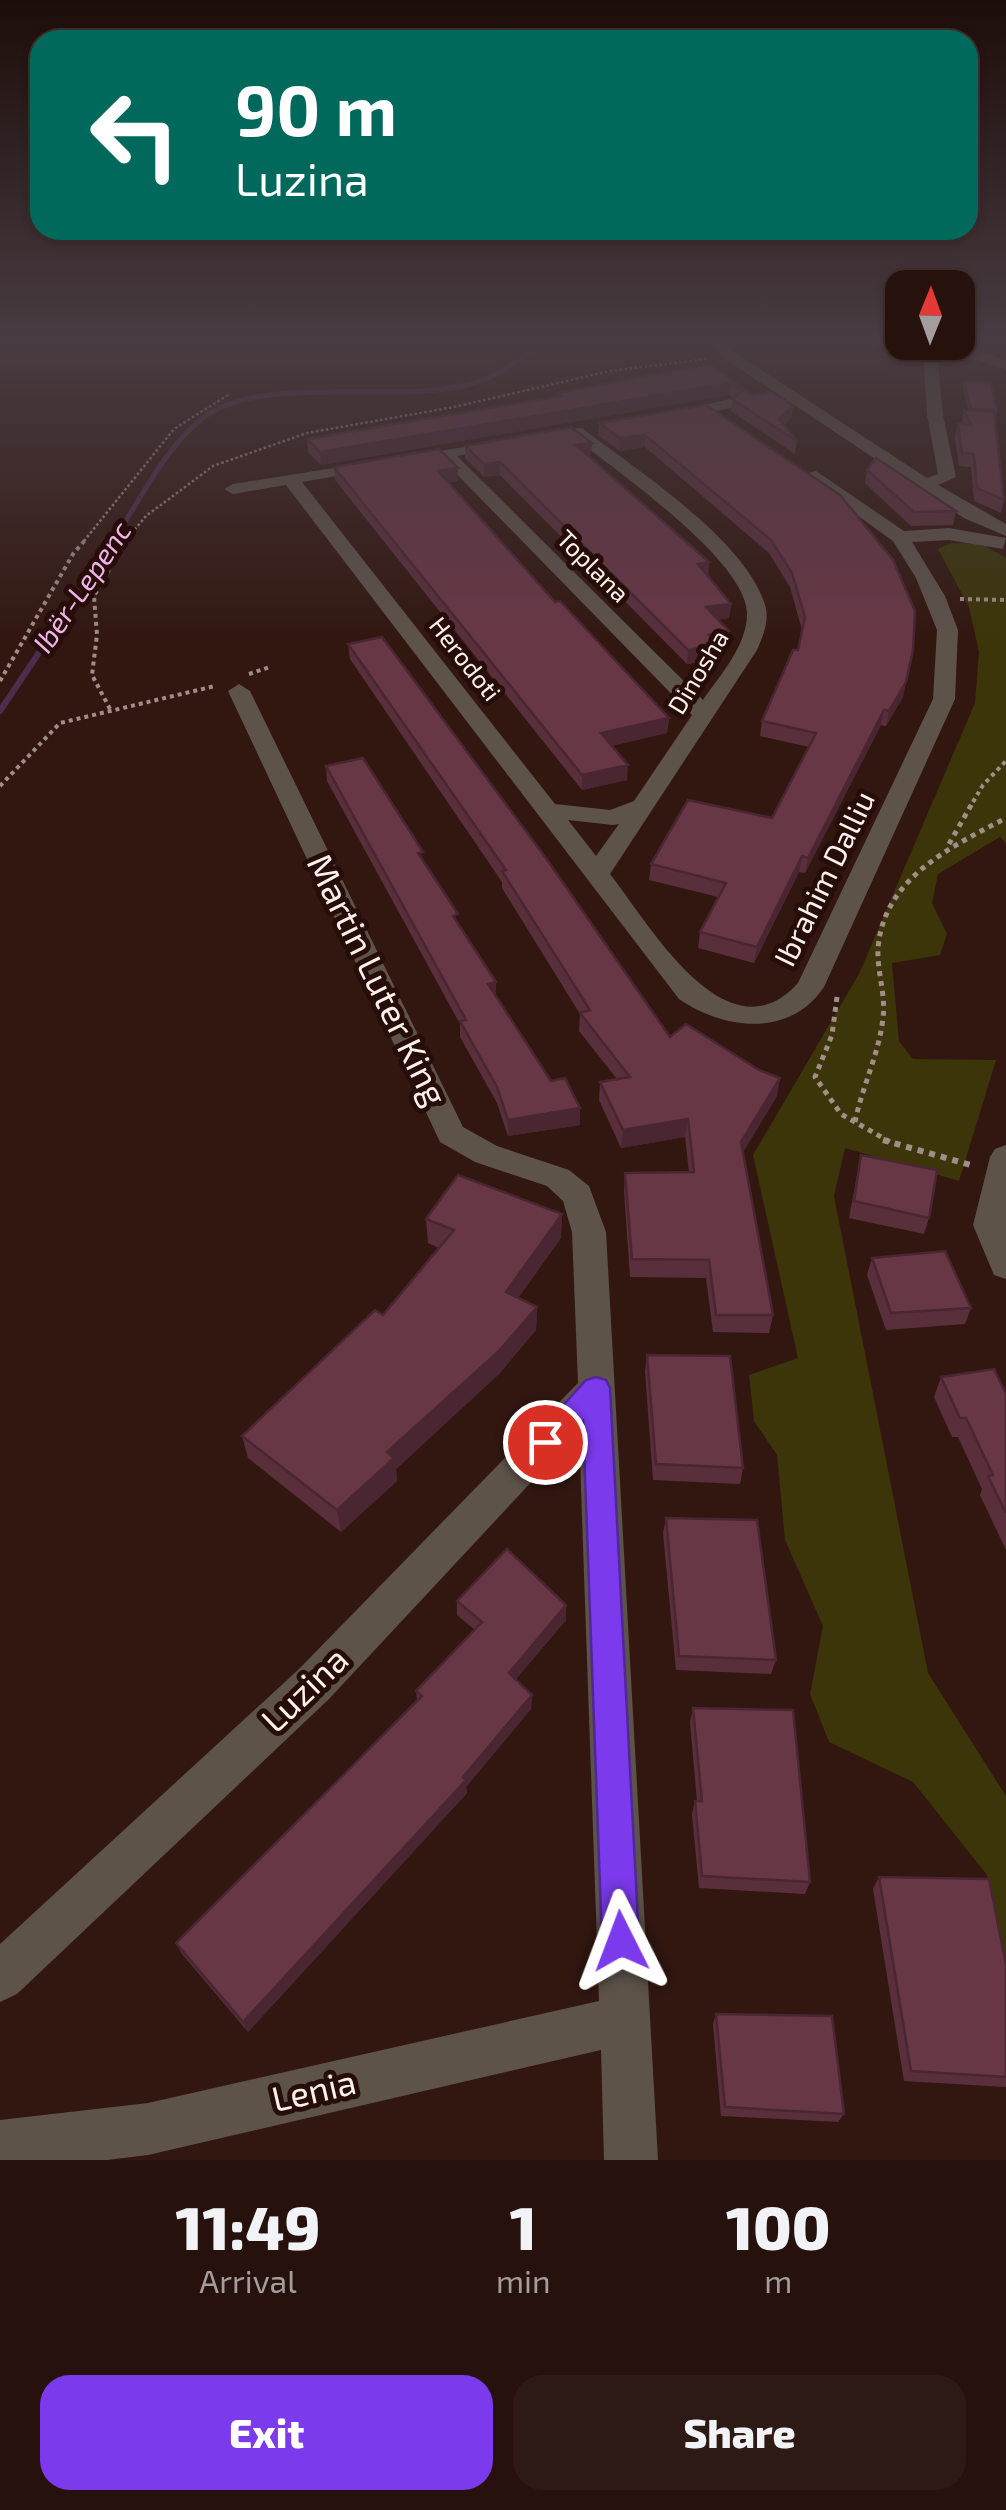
<!DOCTYPE html>
<meta charset="utf-8">
<style>
:root{--surface:#26110c;--page:#2e1a15;--text:#f1f3f6;--muted:#a49d9d;--line:#42312d;--accent:#7c3aed}
body{margin:0;font-family:"Exo 2",sans-serif;background:var(--page);color:var(--text);height:100vh;display:flex;flex-direction:column;font-size:38px;white-space:nowrap}
*{box-sizing:border-box;margin:0}
p{font-size:32px;color:var(--muted)}
.icon{flex:none;width:55px;height:55px;fill:none;stroke:currentColor;stroke-width:2;stroke-linecap:round;stroke-linejoin:round}
.map{position:relative;height:2160px;overflow:hidden}
.sheet{display:flex;flex-direction:column;background:var(--surface);flex:1}
.sheet>*{flex:none}
.guide{position:absolute;left:30px;top:30px;width:948px;height:210px;border-radius:30px;box-shadow:0 2px 8px #0004,0 0 0 2px var(--line);background:#00695c;color:#fff;overflow:hidden}
.needle{width:65px;rotate:1deg}
.buttons{position:absolute;left:885px;top:270px;display:grid;gap:20px}
.buttons a{display:grid;place-items:center;width:90px;height:90px;border-radius:20px;background:var(--surface);box-shadow:0 2px 8px #0004,0 0 0 2px var(--line);font-size:50px}
.pin{position:absolute;display:grid;place-items:center;width:85px;height:85px;color:#fff;margin:-42px;border:5px solid #fff;border-radius:50%;box-shadow:0 2px 10px #0007}
.me{position:absolute;width:110px;margin:-55px;rotate:357deg;stroke-linejoin:round;filter:drop-shadow(0 0 8px #0008)}
.turn{display:flex;align-items:center;gap:35px;height:210px;padding:0 40px;font-size:45px}
.turn .icon{width:130px;height:130px;stroke-width:2.5}
.turn b{display:block;font-size:70px;line-height:85px}
.eta{display:flex;justify-content:space-evenly;align-items:center;height:170px;text-align:center}
.eta b{font-size:60px;font-weight:800;line-height:70px}
.primary-button{display:flex;gap:20px;margin-top:auto;padding:20px 40px}
.primary-button a{flex:1;height:115px;border-radius:30px;background:var(--accent);color:#fff;font-size:40px;font-weight:800;line-height:115px;text-align:center}
.primary-button a+a{background:var(--page);color:var(--text)}
.map>svg:first-child{display:block}
.green{fill:#3b3509}
.lines{fill:none;stroke-linecap:round;stroke-linejoin:round}
.stream-far1{stroke:#4e2c4d;stroke-width:5}
.stream{stroke:#4e2c4d;stroke-width:6}
.path-far3{stroke:#a18e89;stroke-width:2.5;stroke-dasharray:2.5 2.5;stroke-linecap:butt}
.path-far2{stroke:#a18e89;stroke-width:4;stroke-dasharray:4 4;stroke-linecap:butt}
.path-far1{stroke:#a18e89;stroke-width:5;stroke-dasharray:5 5;stroke-linecap:butt}
.path{stroke:#a18e89;stroke-width:6;stroke-dasharray:6 6;stroke-linecap:butt}
.minor{fill:#5d5349;fill-rule:evenodd}
.wall{fill:#592f3c}
.shaded-wall{fill:#492631}
.building{fill:#683746;stroke:#492631;stroke-width:2.5}
.route{fill:#7c3aed;stroke:#51269a;stroke-width:2.5}
.labels{text-anchor:middle;stroke-width:10;stroke-linejoin:round;paint-order:stroke}
.far-street-label{font-size:25px;fill:#fdf1ee;stroke:#270d08}
.far-water-label{font-size:28px;font-style:italic;fill:#f0b4ed;stroke:#270d08}
.street-label{font-size:30px;fill:#fdf1ee;stroke:#270d08}
.near-street-label{font-size:35px;fill:#fdf1ee;stroke:#270d08}
</style>
<div class="map">
<svg width="1006" height="2160" viewBox="0 0 1006 2160">
<rect width="100%" height="100%" fill="#321710"/>
<path class="green" d="M952,543L982,544L1006,558V843L1000,837L938,874L932,903L947,934L940,955L892,963L899,1041L913,1059L996,1060L959,1181L845,1148L834,1196L928,1673L1006,1796V1961L987,1875L913,1782L829,1742L810,1694L823,1626L785,1540L777,1455L754,1421L749,1375L798,1358L753,1155L859,974L975,703L979,652L969,607L938,549Z"/>
<g class="lines">
<path class="stream-far1" d="M113,541C140,501 164,448 203,418C263,372 398,406 475,383C501,375 524,356 546,339"/>
<path class="stream" d="M0,711L115,539"/>
<g class="path-far3">
<path d="M84,541L174,429L228,395"/>
<path d="M125,541L146,516L213,466L307,433L454,407L610,371L707,359"/>
</g>
<g class="path-far2">
<path d="M960,599L1006,600"/>
<path d="M249,674L270,667"/>
<path d="M0,681L73,554L86,539"/>
<path d="M110,709L92,675L97,635L94,596L127,539"/>
<path d="M0,786L60,723L215,686"/>
<path d="M973,802L983,785L1006,761"/>
</g>
<g class="path-far1">
<path d="M949,844L974,800"/>
<path d="M837,997L832,1035L815,1077L841,1114L890,1142"/>
<path d="M855,1122C862,1087 879,1054 883,1018C886,995 877,972 878,949C883,878 951,847 1006,818"/>
</g>
<path class="path" d="M883,1140L974,1166"/>
<g class="minor">
<path d="M709,339H724L735,353L927,478L938,474L927,415L923,351L930,345L927,342H950L1006,360V369L943,350L937,353L943,415L956,477L938,485L1006,524V536L964,518L725,359Z"/>
<path d="M730,399L736,401V407L670,420L662,415Z"/>
<path d="M570,428H582C634,468 746,540 765,605C770,620 763,636 757,650L610,874C648,922 727,1062 798,983L933,699L937,630L916,578L893,541L801,475L816,471L904,531L949,528L1006,538L1003,549L949,540L912,542L945,596L958,630L955,699L824,987C790,1038 724,1030 679,999L286,485L233,494L224,489L233,484L508,440V446L457,456L703,700C720,675 748,645 747,612C744,558 612,468 570,434ZM441,458L692,715L634,801L610,810L555,804L302,482ZM568,820L613,825L619,824L596,856Z"/>
<path d="M239,684L250,691L463,1127L497,1146L569,1170L589,1186L606,1232L658,2160H604L601,2050L148,2155L107,2160H0V2120L148,2103L599,2001L579,1431L329,1699L17,1994L0,2002V1944L299,1669L578,1383L572,1232L563,1201L547,1186L475,1162L440,1142L228,691Z"/>
<path d="M1006,1145V1279L994,1275L973,1225L990,1157L995,1149Z"/>
</g>
</g>
<g class="wall">
<path d="M710,364L752,395L793,406L791,418L784,425L797,441L795,454L731,411L733,398L729,395L321,465L308,452L307,439L557,397V393Z"/>
<path d="M964,382L997,410L996,417L994,416L1004,500L1001,513L974,501L971,467L959,466L955,437L958,424L963,425L962,422L964,410H968L963,388Z"/>
<path d="M706,405L903,697L886,726L881,725L805,873L799,872L754,963L698,948L700,932L718,897L649,880L651,864L772,818L809,747L760,736L762,721L798,650L802,630L790,587L769,553L645,447L620,451L598,435L599,423Z"/>
<path d="M465,446L591,455L589,456L709,562L708,575L731,604L729,618L718,620L729,631L727,645L717,647L716,660L687,664L500,475L484,477L465,458Z"/>
<path d="M334,467L458,468V481L448,483L555,602L669,718L667,733L611,746L627,780L582,790L335,480Z"/>
<path d="M867,470L956,511L953,525L911,526L865,483Z"/>
<path d="M348,644L670,1037L777,1096L743,1152L773,1315L769,1333L713,1332L706,1278L630,1277L624,1191L625,1173L689,1172L685,1137L621,1148L599,1100L600,1082L617,1079L579,1031L580,1014L502,888V882L350,659Z"/>
<path d="M326,766L423,862L458,923L496,982V997L551,1081L580,1108V1125L508,1136L497,1103L460,1037V1024L327,781Z"/>
<path d="M861,1155L929,1218L924,1234L849,1218Z"/>
<path d="M562,1214L561,1238L518,1298L537,1307L536,1330L499,1374L396,1469L397,1481L341,1532L248,1458L242,1436L383,1315L439,1248L428,1243L426,1219Z"/>
<path d="M872,1258L971,1308L965,1324L886,1330L867,1275Z"/>
<path d="M647,1355L743,1468L740,1484L653,1480L645,1371Z"/>
<path d="M941,1377L1006,1394V1550L980,1495L982,1489L958,1437H952L934,1397Z"/>
<path d="M666,1518L776,1660L771,1674L676,1670L663,1533Z"/>
<path d="M457,1601L566,1605V1620L516,1679L532,1695L531,1709L466,1787L467,1793L248,2032L182,1954L176,1943L417,1701L416,1691L475,1630L457,1615Z"/>
<path d="M693,1708L810,1882L805,1894L699,1888L692,1814L695,1801H697L690,1722Z"/>
<path d="M879,1877L1006,1965V2087L904,2081L873,1889Z"/>
<path d="M716,2014L844,2114L838,2122L721,2116L713,2024Z"/>
</g>
<g class="shaded-wall">
<path d="M731,383L729,395L321,465L320,452Z"/>
<path d="M793,406L791,418L779,429V419Z"/>
<path d="M645,435V447L620,451V438Z"/>
<path d="M592,443L591,455L576,458V445Z"/>
<path d="M500,462V475L484,477V464Z"/>
<path d="M458,468V481L438,484V471Z"/>
<path d="M709,562L708,575L698,564Z"/>
<path d="M731,604L729,618L704,621L706,607Z"/>
<path d="M729,631L727,645L717,647L716,660L687,664L688,650L709,635Z"/>
<path d="M913,650L903,697L886,726L889,711Z"/>
<path d="M884,710L881,725L805,873L808,858Z"/>
<path d="M669,718L667,733L600,748L601,733Z"/>
<path d="M628,765L627,780L582,790V775Z"/>
<path d="M802,856L799,872L754,963L757,947Z"/>
<path d="M496,982V998L488,984Z"/>
<path d="M780,1078L777,1096L738,1160L741,1142Z"/>
<path d="M580,1108V1125L508,1136V1120Z"/>
<path d="M688,1119L685,1137L621,1148L623,1130Z"/>
<path d="M562,1214L561,1238L506,1315V1292Z"/>
<path d="M537,1307L536,1330L499,1374L396,1469L397,1481L341,1532L337,1510L387,1452Z"/>
<path d="M566,1605V1620L509,1687V1673Z"/>
<path d="M532,1695L531,1709L466,1787L467,1793L248,2032L243,2022L463,1777Z"/>
</g>
<g class="building">
<path d="M710,364L752,395L772,392L793,406L779,419L797,441L732,399L743,391L731,383L320,452L307,439L561,396L557,393Z"/>
<path d="M964,382L990,383L997,410L971,409Z"/>
<path d="M706,405L840,495L893,560L915,611L913,650L906,682L889,711L884,710L808,858L802,856L757,947L700,932L726,883L651,864L688,800L772,818L816,733L762,721L793,650H798L805,617L792,573L771,540L645,435L620,438L599,423Z"/>
<path d="M964,410L994,411L1004,500L977,488L974,454L962,453L958,424L971,425Z"/>
<path d="M571,427L592,443L576,445L709,562L698,564L731,604L706,607L729,631L709,635L718,645L688,650L500,462L484,464L465,446Z"/>
<path d="M439,449L458,468L438,471L555,602L560,601L669,718L601,733L628,765L582,775L334,467Z"/>
<path d="M876,458L956,511L914,512L867,470Z"/>
<path d="M382,637L548,861L670,1037L686,1024L759,1070L780,1078L741,1142L773,1315H716L709,1260L632,1259L625,1173L694,1172L688,1119L623,1130L600,1082L630,1077L580,1013L590,1010L502,871L506,870L348,644Z"/>
<path d="M363,758L423,852L418,853L458,914L453,916L496,982L488,984L551,1081L565,1078L580,1108L508,1120L497,1087L460,1021L466,1020L326,766Z"/>
<path d="M861,1155L937,1170L929,1218L854,1201Z"/>
<path d="M458,1175L562,1214L506,1292L537,1307L499,1351L387,1452L394,1458L337,1510L242,1436L375,1310L383,1315L454,1230L426,1219Z"/>
<path d="M945,1251L971,1308L891,1313L872,1258Z"/>
<path d="M647,1355L730,1356L743,1468L656,1464Z"/>
<path d="M994,1369L1006,1394V1513L988,1476L993,1475L966,1418H960L941,1377Z"/>
<path d="M666,1518L757,1520L776,1660L679,1656Z"/>
<path d="M507,1549L566,1605L509,1673L532,1695L463,1777L466,1780L243,2022L176,1943L422,1696L416,1691L482,1622L457,1601Z"/>
<path d="M693,1708L793,1710L810,1882L702,1876L695,1801H702Z"/>
<path d="M879,1877L989,1879L1006,1965V2077L911,2071Z"/>
<path d="M716,2014L832,2016L844,2114L725,2107Z"/>
</g>
<linearGradient id="sky" x2="0" y2="1"><stop stop-color="#1c0d09"/><stop offset="0.53" stop-color="#493c42"/><stop offset="1" stop-color="#493c42" stop-opacity="0"/></linearGradient>
<rect width="1006" height="642" fill="url(#sky)"/>
<path class="route" d="M596,1377L606,1380L610,1388L639,1941L634,1954L621,1959L608,1954L602,1941L583,1421C570,1435 556,1459 535,1451L530,1442L586,1380Z"/>
<g class="labels">
<g class="far-street-label">
<text transform="translate(593 566) rotate(45)" y="9">Toplana</text>
<text transform="translate(465 659) rotate(52)" y="9">Herodoti</text>
<text transform="translate(698 672) rotate(-59)" y="9">Dinosha</text>
</g>
<g class="far-water-label">
<text transform="translate(82 587) rotate(-56)" y="10">Ibër-Lepenc</text>
</g>
<g class="street-label">
<text transform="translate(825 879) rotate(-64)" y="10">Ibrahim Dalliu</text>
</g>
<g class="near-street-label">
<text transform="translate(377 980) rotate(64)" y="12">Martin Luter King</text>
<text transform="translate(305 1690) rotate(-44)" y="12">Luzina</text>
<text transform="translate(314 2091) rotate(-13)" y="12">Lenia</text>
</g>
</g>
</svg>
<div class="buttons">
<a><svg class="needle" viewBox="-14 -14 28 28"><path d="M0-13l5 13h-10z" fill="#e53935"/><path d="M0 13l5-13h-10z" fill="#a49d9d"/></svg></a>
</div>
<div class="pin" style="left:545px;top:1442px;background:#d93025"><svg class="icon" aria-label="arrive" viewBox="0 0 24 24"><path d="M6 21V4h12l-3 4 3 4H6"/></svg></div>
<svg class="me" style="left:621px;top:1941px" viewBox="-20 -20 40 40"><path d="M0-17L14 15 0 8-14 15z" fill="#7c3aed" stroke="#fff" stroke-width="4"/></svg>
<div class="guide">
<div class="turn"><svg class="icon" aria-label="left" viewBox="0 0 24 24"><path d="M17 20v-9H6M10 6l-5 5 5 5"/></svg><div><b>90 m</b>Luzina</div></div>
</div>
</div>
<section class="sheet">
<div class="eta">
<div><b>11:49</b><p>Arrival</p></div>
<div><b>1</b><p>min</p></div>
<div><b>100</b><p>m</p></div>
</div>
<div class="primary-button"><a>Exit</a><a>Share</a></div>
</section>
